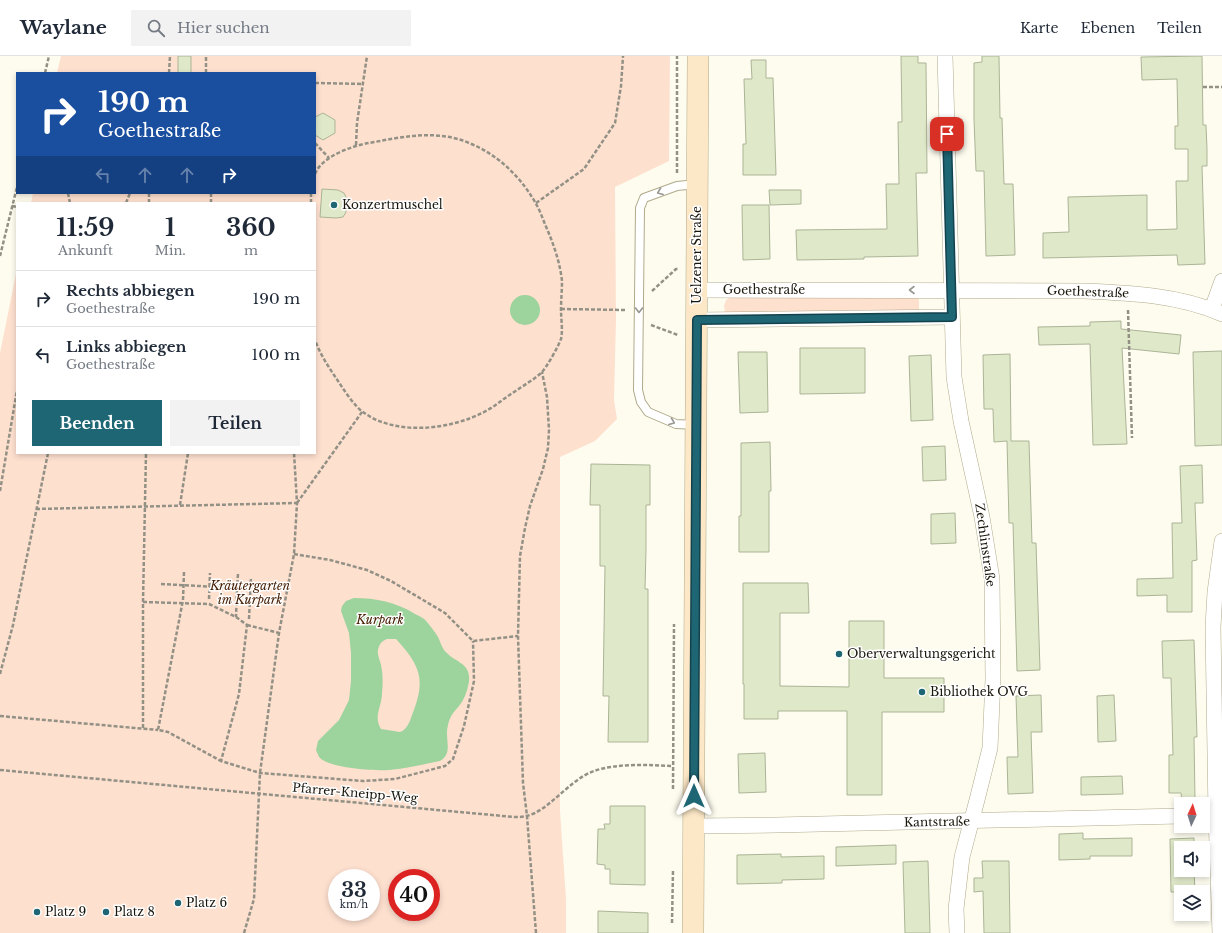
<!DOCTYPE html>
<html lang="de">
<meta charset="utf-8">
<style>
:root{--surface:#fff;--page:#f2f2f3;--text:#1f2937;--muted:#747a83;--line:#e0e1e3;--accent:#1f6675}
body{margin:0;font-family:"Libre Baskerville",serif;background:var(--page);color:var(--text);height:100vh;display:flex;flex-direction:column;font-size:15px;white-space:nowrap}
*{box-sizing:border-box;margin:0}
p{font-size:13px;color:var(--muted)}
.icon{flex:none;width:22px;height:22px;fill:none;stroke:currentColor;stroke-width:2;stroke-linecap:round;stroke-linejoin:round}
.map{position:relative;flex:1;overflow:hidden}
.details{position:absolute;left:16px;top:146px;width:300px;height:252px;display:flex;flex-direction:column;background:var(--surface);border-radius:0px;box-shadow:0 2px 6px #0003}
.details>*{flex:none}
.hud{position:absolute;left:16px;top:16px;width:300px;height:122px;border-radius:0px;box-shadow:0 2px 6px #0003;background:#1a4fa0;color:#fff;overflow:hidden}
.needle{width:26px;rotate:4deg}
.buttons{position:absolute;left:1174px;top:741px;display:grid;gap:8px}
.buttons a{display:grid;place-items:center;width:36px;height:36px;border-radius:0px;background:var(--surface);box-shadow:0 2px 6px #0003;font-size:20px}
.speed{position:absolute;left:328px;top:813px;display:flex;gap:8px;font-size:20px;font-weight:700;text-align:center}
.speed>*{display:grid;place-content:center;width:52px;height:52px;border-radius:50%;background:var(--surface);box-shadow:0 2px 6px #0003;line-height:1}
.speed small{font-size:10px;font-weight:400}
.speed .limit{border:6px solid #d22;background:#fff;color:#111}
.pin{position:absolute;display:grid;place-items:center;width:34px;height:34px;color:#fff;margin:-17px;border-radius:8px;box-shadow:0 2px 6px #0006}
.me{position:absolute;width:44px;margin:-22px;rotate:0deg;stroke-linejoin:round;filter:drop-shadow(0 0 3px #0008)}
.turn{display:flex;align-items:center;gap:14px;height:84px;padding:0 16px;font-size:18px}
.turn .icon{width:52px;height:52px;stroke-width:2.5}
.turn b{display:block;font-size:28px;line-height:34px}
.lanes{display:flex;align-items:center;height:38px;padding:0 16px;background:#0003;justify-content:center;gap:20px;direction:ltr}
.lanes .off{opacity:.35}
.eta{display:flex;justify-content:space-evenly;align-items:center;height:68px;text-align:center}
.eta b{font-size:24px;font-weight:700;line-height:28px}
.primary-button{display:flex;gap:8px;margin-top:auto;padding:8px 16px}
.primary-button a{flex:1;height:46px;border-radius:0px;background:var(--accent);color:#fff;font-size:16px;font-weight:700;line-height:46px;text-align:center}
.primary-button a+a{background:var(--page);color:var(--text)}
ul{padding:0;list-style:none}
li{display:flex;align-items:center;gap:12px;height:56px;padding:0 16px;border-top:1px solid var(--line)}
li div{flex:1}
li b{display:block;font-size:15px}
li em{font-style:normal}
header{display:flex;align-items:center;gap:24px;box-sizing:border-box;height:56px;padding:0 20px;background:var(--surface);border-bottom:1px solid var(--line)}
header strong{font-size:19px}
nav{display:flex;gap:22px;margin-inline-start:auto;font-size:14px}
.search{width:280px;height:36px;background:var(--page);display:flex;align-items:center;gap:10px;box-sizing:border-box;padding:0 14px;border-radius:0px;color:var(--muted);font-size:15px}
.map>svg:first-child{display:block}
.green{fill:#fee0cf;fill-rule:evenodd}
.water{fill:#9dd39d;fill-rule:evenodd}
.building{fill:#dfe9c9;stroke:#abb496}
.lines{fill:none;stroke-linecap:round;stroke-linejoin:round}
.lane-casing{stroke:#b0aa8b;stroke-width:10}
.street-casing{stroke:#b0aa8b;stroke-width:16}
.secondary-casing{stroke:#b0aa8b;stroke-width:22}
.path{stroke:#939185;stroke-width:2.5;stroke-dasharray:4 2;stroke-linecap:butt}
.lane{stroke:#fff;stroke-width:8}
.street{stroke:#fff;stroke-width:15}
.secondary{stroke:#fce7c6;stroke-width:21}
.oneway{stroke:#979691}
.route-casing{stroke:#14424c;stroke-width:10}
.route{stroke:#1f6675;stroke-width:7}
.poi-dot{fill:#1f6675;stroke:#fff;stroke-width:1.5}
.labels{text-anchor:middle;stroke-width:3;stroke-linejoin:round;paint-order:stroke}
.poi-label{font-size:12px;fill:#18150a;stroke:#fff;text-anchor:start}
.street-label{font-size:12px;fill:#18150a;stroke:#fff}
.park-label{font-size:12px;font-style:italic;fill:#441c00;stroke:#fff}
</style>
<header>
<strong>Waylane</strong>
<div class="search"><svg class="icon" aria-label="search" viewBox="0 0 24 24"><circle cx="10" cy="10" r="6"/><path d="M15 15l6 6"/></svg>Hier suchen</div>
<nav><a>Karte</a><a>Ebenen</a><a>Teilen</a></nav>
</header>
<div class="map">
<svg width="1222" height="877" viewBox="0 0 1222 877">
<rect width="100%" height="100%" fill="#fefcef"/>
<g class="green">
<path d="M61,0H670L669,105L615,131L616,263L614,344L617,363L595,385L560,401V755L566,843V877H0V297L17,213V397H315V147H31L33,137H315V17H57ZM337,822H371V856H337ZM397,822H431V856H397Z"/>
<path d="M912,239L919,243V254L916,258L732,259L725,256L724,250L726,244L733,240Z"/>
</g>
<g class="water">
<circle cx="525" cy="254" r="15"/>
<path d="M354,542C376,542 396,546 415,558C419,560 424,562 427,566C431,571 435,576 438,581C441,587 442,593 447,597C454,605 468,607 469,620C470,626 466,639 463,644C457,655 452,654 448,669C444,683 454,697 440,705C423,708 406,713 389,714C374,715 330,712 320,702C318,700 317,696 316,694L318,685L339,664L349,644L351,625V597L349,577L341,555L342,550L346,545ZM387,583H396C421,610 426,624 412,659C410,665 407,674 400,676L381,673C373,660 382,651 382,637C383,628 383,618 381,609C380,604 377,599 378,594C379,588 382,585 387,583Z"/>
</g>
<g class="building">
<rect x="178" y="0" width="13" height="17"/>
<path d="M901,0H918V7H926L927,117H916L918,200L864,201V203L797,204L796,174L887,173L886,128H899L898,66H902Z"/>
<path d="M982,0H999L1000,62H1002L1004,128H1013L1015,199L986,200L984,115H976L974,63V7L982,6Z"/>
<path d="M1202,0L1203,69H1206L1207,93V110H1202L1205,208L1178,209L1177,199L1043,202V177L1069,176L1068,141L1147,139V174L1177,173L1176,125H1188V93H1175V70H1178L1177,23L1142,24L1141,1Z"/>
<path d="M751,4H766V22H773L776,119H743V88H746L744,23H752Z"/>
<path d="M323,57L335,64V77L323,84L315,79V61Z"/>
<path d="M322,133L338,134L344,137L347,143L346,156L343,161L336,162L320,161Z"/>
<path d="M769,134H801V148L770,149Z"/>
<path d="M742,149H769L770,203L743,204Z"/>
<path d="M1121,265V273L1181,279L1179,298L1122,292L1127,388L1093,389L1090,288L1039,289L1038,271L1090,270V266Z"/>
<path d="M800,292H865V337L800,338Z"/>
<path d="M1222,295V389L1195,390L1193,296Z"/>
<path d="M738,296H767L768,356L740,357Z"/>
<path d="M1010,298L1011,385H1029L1032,487H1036L1040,614L1017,615L1013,467H1009L1007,385L994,386L993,353H984L983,299Z"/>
<path d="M931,299L933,364L911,365L909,300Z"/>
<path d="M770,386L771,435H769V496H739V460H741V387Z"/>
<path d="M945,390L946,424L923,425L922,391Z"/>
<path d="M591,408L650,409V449H646V493L645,533H648V686H608L609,640H603L605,510H600V449H590Z"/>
<path d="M1202,409L1203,447H1195L1197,504L1192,505V556H1167V539L1137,540V523L1173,522L1172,467H1182L1180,410Z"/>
<path d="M955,457L956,487L931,488V458Z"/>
<path d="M743,527H808L809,557H780V630L849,631V565H884V622H944V656H882V739H847V655H778V663H744V628H743Z"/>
<path d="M1194,584L1197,681H1194L1195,745L1182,746L1181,737H1169V699H1173L1171,622H1163L1162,585Z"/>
<path d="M1041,639L1042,676H1031L1033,737L1008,738L1007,701H1018L1016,640Z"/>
<path d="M1114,639L1116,685L1098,686L1097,640Z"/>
<path d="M765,697L766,736L739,737L738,698Z"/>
<path d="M1122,720L1123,738L1081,739V721Z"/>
<path d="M610,750H645V829L610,828V813H605V809L597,808L598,773H605L604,768H610Z"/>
<path d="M1083,777V783L1132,782V800H1090V803L1059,804V778Z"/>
<path d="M1194,782V792H1181V814H1194L1195,836H1171L1170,783Z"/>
<path d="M896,789V808L836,810V791Z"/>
<path d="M781,798V801L824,800V823L782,824V827L737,828V799Z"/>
<path d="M928,805L930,877H905L903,806Z"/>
<path d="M982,805H1009L1010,877H984L983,835L974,836V822H983Z"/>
<path d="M598,855L648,857V877H598Z"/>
</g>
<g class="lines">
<g class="lane-casing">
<path id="lane" d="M696,369L676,368L648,356L641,346L638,334L640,152L644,142L677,130L697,128"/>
</g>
<g class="street-casing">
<g id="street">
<path d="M945,0L954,321L961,365L982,461L992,523L993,623L990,692L977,744L962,801L956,853L957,877"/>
<path d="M697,234L1084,235C1131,237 1179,239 1222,258"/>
<path d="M1212,253L1222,225"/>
<path d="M697,264L952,261"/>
<path d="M693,770L776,769L1181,760"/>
<path d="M1220,877L1216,759L1213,571L1215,536L1222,485"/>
</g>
</g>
<g class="secondary-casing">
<path id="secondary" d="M693,877L698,0"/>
</g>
<g class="path">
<path d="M45,17L49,0"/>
<path d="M169,17L170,0"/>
<path d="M206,17V0"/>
<path d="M315,27L364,28"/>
<path d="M1203,31H1222"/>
<path d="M315,87L329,102"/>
<path d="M356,89L357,67L367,0"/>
<path d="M677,117V0"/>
<path d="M315,118C322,100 352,90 369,87C402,81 437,73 469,87C497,98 520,120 535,146C540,154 543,164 547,173C554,189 560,207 562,225C562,234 561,244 561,254C561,263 563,274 561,283C558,291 547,311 541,317C532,325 521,331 511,338C502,344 494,351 484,356C450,374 395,380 363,356C354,350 342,331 336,322C328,310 320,298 315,284"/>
<path d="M68,137L70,147"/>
<path d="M126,147L130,137"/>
<path d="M149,147V137"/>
<path d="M211,147V137"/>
<path d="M311,147V137"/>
<path d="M536,147L584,113L615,67L621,30L623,0"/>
<path d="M12,150L17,151"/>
<path d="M0,200L17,131"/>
<path d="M652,235L676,213H679"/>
<path d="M561,253L626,254"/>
<path d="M1128,254L1132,382"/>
<path d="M651,269L678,279"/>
<path d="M0,435L17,334"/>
<path d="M297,447L362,356"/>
<path d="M180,449L188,397"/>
<path d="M36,453L297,447"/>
<path d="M294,498L330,504L367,514L391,525L445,557L473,585L518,580"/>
<path d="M184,516L183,544L158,674L168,676L221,705"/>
<path d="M238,518L237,532L269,534"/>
<path d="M161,528L237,532L236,561"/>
<path d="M209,543L210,517"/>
<path d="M143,546L209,548L236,561L247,569L239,638L221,705L260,717L363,725L395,723L445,710L453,703L464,670L474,625L473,585"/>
<path d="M249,563L251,521"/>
<path d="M247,569L279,577"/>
<path d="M0,618L13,569L48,397"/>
<path d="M0,660L158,674"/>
<path d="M143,672V546L146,397"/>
<path d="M0,714L514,761C518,761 522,761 526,760C548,756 570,723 594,715C616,707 650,709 673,710"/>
<path d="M673,733L674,568"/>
<path d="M672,867L673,814"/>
<path d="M244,877L254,843L260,717L279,577L294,498L297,447L294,397"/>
<path d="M536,877L527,760L523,727L518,580L520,500L525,472L530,450L543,413L548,392L549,374L547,341L542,316"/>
</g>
<use href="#lane" class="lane"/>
<use href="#street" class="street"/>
<use href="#secondary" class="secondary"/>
</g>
<defs><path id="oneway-chevron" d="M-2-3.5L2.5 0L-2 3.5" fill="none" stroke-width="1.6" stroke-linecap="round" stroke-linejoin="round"/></defs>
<g class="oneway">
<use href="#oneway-chevron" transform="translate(660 136) rotate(159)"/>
<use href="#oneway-chevron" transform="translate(912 234) rotate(180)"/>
<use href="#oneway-chevron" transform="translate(639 254) rotate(90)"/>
<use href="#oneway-chevron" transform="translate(672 366) rotate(21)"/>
</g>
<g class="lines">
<g class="route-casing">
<path id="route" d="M694,740L697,264L952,261L947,78"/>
</g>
<use href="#route" class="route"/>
</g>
<g class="poi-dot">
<circle cx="334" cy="149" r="4"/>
<circle cx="839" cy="598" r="4"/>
<circle cx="922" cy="636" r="4"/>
<circle cx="178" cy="847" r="4"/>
<circle cx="37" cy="856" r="4"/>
<circle cx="106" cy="856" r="4"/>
</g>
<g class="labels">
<g class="poi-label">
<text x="342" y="153">Konzertmuschel</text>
<text x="847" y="602">Oberverwaltungsgericht</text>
<text x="930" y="640">Bibliothek OVG</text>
<text x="186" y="851">Platz 6</text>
<text x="45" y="860">Platz 9</text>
<text x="114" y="860">Platz 8</text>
</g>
<g class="street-label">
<text transform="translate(697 199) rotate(-90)" y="4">Uelzener Straße</text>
<text x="764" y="238">Goethestraße</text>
<text transform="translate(1088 236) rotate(2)" y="4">Goethestraße</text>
<text transform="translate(985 489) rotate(82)" y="4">Zechlinstraße</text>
<text transform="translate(355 737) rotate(5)" y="4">Pfarrer-Kneipp-Weg</text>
<text transform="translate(937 766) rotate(-1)" y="4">Kantstraße</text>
</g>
<g class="park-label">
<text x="250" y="534">Kräutergarten<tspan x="250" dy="14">im Kurpark</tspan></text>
<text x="380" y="568">Kurpark</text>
</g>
</g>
</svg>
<div class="buttons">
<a><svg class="needle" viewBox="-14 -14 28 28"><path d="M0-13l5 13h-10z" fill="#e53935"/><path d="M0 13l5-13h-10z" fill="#747a83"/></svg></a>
<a><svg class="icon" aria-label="sound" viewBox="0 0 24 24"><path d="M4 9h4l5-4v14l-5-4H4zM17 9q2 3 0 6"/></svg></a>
<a><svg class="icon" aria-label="layers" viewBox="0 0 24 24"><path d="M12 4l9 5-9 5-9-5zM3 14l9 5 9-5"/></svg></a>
</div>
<div class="speed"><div>33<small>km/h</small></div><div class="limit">40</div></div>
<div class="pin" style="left:947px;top:78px;background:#d93025"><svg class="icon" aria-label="arrive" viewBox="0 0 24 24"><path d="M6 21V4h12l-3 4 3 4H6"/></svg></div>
<svg class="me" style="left:694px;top:740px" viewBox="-20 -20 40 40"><path d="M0-17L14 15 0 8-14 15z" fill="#1f6675" stroke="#fff" stroke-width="4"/></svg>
<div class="hud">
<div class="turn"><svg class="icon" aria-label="right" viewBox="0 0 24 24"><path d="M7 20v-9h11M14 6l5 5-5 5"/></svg><div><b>190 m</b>Goethestraße</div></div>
<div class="lanes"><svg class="icon off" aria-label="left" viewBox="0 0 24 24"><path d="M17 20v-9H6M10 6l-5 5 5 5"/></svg><svg class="icon off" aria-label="ahead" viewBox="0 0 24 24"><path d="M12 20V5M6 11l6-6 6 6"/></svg><svg class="icon off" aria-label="ahead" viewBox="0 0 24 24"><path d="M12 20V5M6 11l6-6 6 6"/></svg><svg class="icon" aria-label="right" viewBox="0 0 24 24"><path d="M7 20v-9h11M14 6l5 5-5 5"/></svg></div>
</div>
<section class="details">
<div class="eta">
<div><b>11:59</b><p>Ankunft</p></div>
<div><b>1</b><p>Min.</p></div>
<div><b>360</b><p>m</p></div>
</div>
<ul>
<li><svg class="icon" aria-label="right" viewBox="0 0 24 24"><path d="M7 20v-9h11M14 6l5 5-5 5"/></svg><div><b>Rechts abbiegen</b><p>Goethestraße</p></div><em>190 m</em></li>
<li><svg class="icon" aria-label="left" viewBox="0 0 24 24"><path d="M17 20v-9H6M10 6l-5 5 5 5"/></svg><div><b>Links abbiegen</b><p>Goethestraße</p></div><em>100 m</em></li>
</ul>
<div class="primary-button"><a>Beenden</a><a>Teilen</a></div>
</section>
</div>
